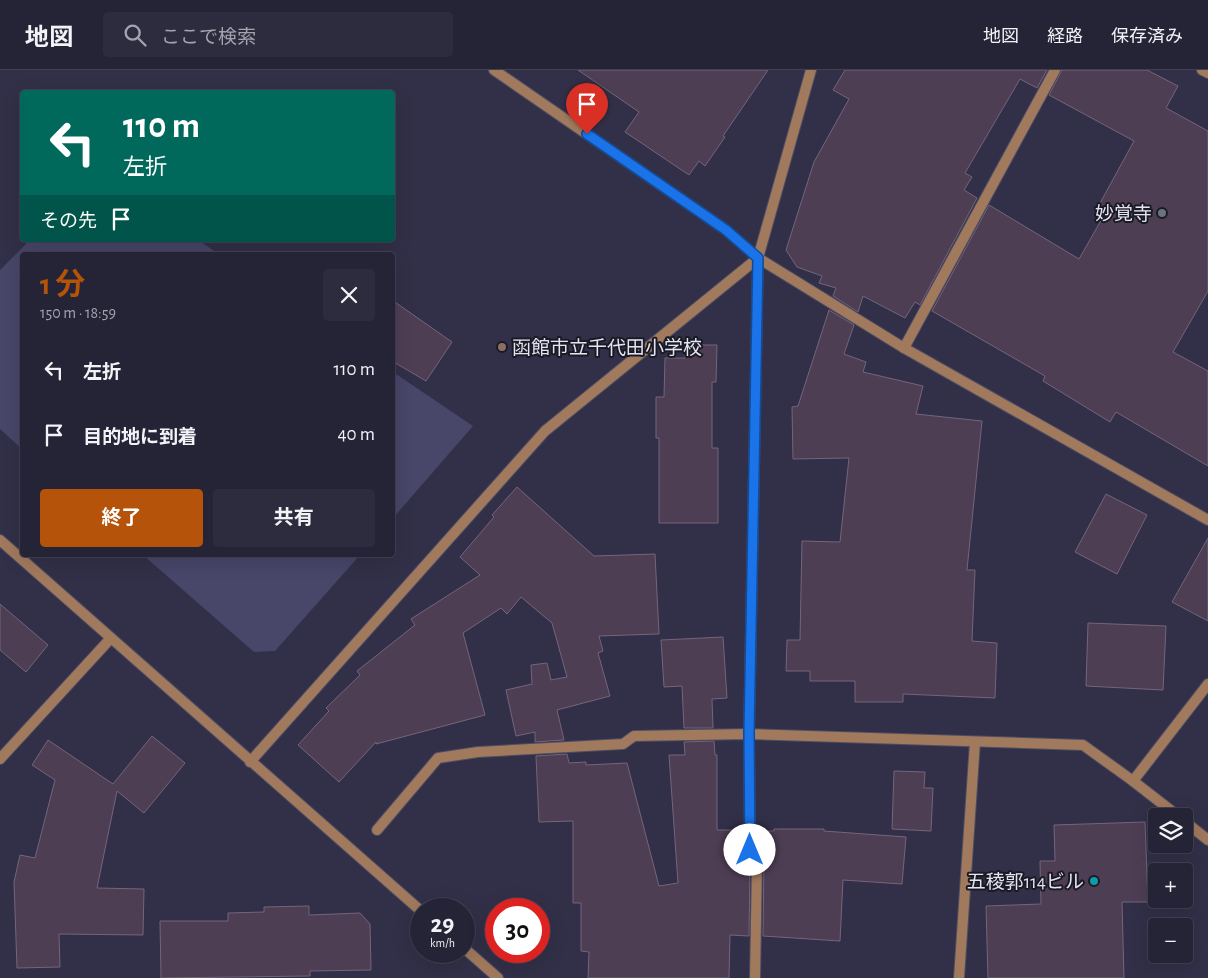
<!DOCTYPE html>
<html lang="ja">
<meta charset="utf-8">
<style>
:root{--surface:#252436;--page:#2d2c3e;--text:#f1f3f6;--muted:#a3a4ad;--line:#424151;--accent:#b45309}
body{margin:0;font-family:"Alegreya Sans","Noto Sans JP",sans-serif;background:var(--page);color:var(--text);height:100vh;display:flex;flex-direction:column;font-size:19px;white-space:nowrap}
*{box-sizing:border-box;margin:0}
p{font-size:16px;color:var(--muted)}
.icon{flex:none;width:28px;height:28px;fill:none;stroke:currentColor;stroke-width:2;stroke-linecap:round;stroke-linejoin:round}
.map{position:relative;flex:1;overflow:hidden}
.side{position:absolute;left:20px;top:182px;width:375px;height:305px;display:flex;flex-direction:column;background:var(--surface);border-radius:5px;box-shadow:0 5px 20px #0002,0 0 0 1px var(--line)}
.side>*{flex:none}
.banner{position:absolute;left:20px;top:20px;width:375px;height:152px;border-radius:5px;box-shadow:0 5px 20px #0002,0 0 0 1px var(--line);background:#00695c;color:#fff;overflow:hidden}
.buttons{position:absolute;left:1148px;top:738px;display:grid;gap:10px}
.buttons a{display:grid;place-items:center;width:45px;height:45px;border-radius:5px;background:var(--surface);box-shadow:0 5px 20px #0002,0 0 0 1px var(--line);font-size:25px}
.speed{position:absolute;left:410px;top:828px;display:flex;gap:10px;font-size:25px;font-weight:700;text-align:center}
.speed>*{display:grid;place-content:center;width:65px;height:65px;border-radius:50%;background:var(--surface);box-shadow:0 5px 20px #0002,0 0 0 1px var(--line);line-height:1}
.speed small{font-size:12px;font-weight:400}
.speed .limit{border:8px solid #d22;background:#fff;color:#111}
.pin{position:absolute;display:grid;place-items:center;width:42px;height:42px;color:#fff;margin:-51px -21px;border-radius:50% 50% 50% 0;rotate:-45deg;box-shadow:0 0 5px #0007}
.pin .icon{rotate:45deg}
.me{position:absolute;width:55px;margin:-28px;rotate:0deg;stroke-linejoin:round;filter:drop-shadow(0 0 4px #0008)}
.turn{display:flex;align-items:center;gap:18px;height:105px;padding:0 20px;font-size:22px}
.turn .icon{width:65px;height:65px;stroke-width:2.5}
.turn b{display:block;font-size:35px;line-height:42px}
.then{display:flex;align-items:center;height:48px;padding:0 20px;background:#0003;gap:10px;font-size:19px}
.round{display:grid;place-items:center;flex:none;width:52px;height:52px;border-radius:5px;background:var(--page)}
.headline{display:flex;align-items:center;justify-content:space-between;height:85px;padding:0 20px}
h1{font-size:30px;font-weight:700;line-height:38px;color:var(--accent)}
.action{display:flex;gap:10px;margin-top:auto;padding:10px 20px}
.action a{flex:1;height:58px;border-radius:5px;background:var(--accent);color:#fff;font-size:20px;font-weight:700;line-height:58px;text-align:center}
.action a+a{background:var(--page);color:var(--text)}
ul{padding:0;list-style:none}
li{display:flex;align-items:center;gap:15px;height:65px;padding:0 20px}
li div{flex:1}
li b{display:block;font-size:19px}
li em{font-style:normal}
header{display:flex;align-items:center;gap:30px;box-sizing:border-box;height:70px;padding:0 25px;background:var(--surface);border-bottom:1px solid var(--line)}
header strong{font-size:24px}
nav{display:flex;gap:28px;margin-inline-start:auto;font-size:18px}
.search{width:350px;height:45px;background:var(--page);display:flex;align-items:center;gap:12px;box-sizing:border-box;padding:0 18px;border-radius:5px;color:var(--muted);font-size:19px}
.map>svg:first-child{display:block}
.green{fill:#484669}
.building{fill:#4e3e54;stroke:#75647c}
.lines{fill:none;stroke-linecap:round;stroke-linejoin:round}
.minor-casing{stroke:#4d4d63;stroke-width:12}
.tertiary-casing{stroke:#4d4d63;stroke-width:12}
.minor{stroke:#a1795d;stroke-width:10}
.tertiary{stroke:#a1795d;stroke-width:10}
.route-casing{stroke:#114b97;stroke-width:12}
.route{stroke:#1a73e8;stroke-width:9}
.worship-dot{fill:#6b7280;stroke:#1a1a24;stroke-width:2}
.education-dot{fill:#8d6e63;stroke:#1a1a24;stroke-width:2}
.culture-dot{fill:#0f9aa8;stroke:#1a1a24;stroke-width:2}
.labels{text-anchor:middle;stroke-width:4;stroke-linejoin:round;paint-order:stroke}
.poi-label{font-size:19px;fill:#e3e3f3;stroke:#1a1a24;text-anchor:end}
</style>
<header>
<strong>地図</strong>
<div class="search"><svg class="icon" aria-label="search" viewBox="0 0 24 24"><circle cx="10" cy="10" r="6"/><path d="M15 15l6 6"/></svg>ここで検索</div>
<nav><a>地図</a><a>経路</a><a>保存済み</a></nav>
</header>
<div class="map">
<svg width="1208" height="908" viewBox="0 0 1208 908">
<rect width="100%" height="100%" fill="#313048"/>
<g class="green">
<path d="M30,170H198L220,185H22V379L0,359V200Z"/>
<path d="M393,302L473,356L393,448V301Z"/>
<path d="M143,485H360L275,581L254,582Z"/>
</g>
<g class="building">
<path d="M578,0H768L723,66L725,67L705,96L699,91L689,105L625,62L639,42Z"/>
<path d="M845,0H1047L1037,18L1020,9L965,103L972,107L964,120L977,128L920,235L915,232L905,248L863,226L858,242L833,226L836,218L819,213L822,206L797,197L786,180L814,92L849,29L833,20Z"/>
<path d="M1062,0H1147L1178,16L1166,38L1208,61V221L1173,282L1208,301V396L1116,342L1110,352L1043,311L1045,306L932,241L989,135L1079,189L1107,140L1099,135L1134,71L1049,25Z"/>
<path d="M392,230L452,272L426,311L392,291Z"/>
<path d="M829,240L854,255L844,284L866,292L863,302L923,316L916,344L982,351L967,500H975L972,571L997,573L995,628L903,624V632H855V611H810V601H786L787,570H800L802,471L840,472L849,388L793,389L792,337L798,336Z"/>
<path d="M686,275H717L716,312H712V378H718V453H659V368H656V327H664L665,288H685Z"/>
<path d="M517,417L594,486L655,484L659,564L599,566L603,581L598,583L610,626L557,640L564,670L535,672V662L516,666L506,620L532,614L531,595L547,593L551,610L567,607L552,553L521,527L507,544L501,538L463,563L485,645L376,674V672L339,712L298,675L329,641L326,638L360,605L357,601L415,555L411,549L480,505L460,487L494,447L492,445Z"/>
<path d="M1106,424L1147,445L1117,504L1075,482Z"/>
<path d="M1208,468V551L1172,532Z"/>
<path d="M0,534L48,575L26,602L0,580Z"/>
<path d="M1088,553L1166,556L1163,620L1086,616Z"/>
<path d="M723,567L727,628L712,629L713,658H684L682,616L664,617L661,570Z"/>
<path d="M152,666L185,693L144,743L117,721L97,818L144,819L143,865L59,864L60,897L17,898L14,812L20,785L35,788L55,710L32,695L48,670L113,714Z"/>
<path d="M714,671L715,685H717V760H743V781L750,795L749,866L730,865L729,908H588L589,882L581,881V833H573V751L539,752L536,686L567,684L569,693L586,692V695L627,693L659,816L678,813L669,685H685L684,672Z"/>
<path d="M894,701L925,702L924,718H933L931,761L892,759Z"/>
<path d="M1145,752L1148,832H1122L1124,908H988L986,836L1041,834L1040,791H1055L1054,755Z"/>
<path d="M774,759H824V761L906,767L902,814L843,810L840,871L763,866L764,793L757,778V761H774Z"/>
<path d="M309,836V845L360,843L370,854L371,900L310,901V906L161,908L160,851H228V843L264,842V837Z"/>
</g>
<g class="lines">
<g class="minor-casing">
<g id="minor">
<path d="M494,0L726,160L758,188L904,278L1208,450"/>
<path d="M1202,0L1208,3"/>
<path d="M904,278L1055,0"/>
<path d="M0,689L111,568"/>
<path d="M250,692L545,361L758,188"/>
<path d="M1133,711L1208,614"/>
<path d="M1184,751L1208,770"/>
<path d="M377,760L438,688L478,682L623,674L634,666L749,664L1083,675L1133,711L1178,746"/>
<path d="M755,908L757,793L750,780L749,664L758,188L811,0"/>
<path d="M959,908L975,672"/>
</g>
</g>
<g class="tertiary-casing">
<g id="tertiary">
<path d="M0,470L421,841"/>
<path d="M464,878L498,908"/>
</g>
</g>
<use href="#minor" class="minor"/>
<use href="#tertiary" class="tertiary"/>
</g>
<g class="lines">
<g class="route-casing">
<path id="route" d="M587,64L726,160L758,188L749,664L750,780"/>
</g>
<use href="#route" class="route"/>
</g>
<circle class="worship-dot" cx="1162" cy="143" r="5"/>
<circle class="education-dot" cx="502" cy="277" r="5"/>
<circle class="culture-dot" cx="1094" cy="811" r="5"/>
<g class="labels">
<g class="poi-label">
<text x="1152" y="150">妙覚寺</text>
<text x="512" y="284" text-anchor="start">函館市立千代田小学校</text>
<text x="1084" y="818">五稜郭114ビル</text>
</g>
</g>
</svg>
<div class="buttons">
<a><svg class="icon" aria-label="layers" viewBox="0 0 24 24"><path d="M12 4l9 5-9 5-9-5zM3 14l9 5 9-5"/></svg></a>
<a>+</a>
<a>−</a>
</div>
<div class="speed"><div>29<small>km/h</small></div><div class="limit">30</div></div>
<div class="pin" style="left:587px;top:64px;background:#d93025"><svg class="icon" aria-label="arrive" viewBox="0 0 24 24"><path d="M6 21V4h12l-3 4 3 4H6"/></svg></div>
<svg class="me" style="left:750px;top:780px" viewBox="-20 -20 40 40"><circle r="19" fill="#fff"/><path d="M0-13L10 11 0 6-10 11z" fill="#1a73e8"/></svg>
<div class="banner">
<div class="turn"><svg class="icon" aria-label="left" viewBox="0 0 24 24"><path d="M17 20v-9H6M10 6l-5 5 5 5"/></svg><div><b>110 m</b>左折</div></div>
<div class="then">その先<svg class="icon" aria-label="arrive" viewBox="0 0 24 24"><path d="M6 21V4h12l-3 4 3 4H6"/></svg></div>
</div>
<section class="side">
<div class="headline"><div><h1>1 分</h1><p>150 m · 18:59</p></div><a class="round"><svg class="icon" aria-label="close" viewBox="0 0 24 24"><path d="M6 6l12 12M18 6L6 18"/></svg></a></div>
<ul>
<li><svg class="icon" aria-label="left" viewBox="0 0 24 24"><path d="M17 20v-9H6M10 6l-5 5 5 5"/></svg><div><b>左折</b></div><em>110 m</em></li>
<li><svg class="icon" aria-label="arrive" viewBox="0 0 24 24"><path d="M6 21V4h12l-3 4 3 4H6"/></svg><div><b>目的地に到着</b></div><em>40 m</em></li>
</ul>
<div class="action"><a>終了</a><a>共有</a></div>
</section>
</div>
